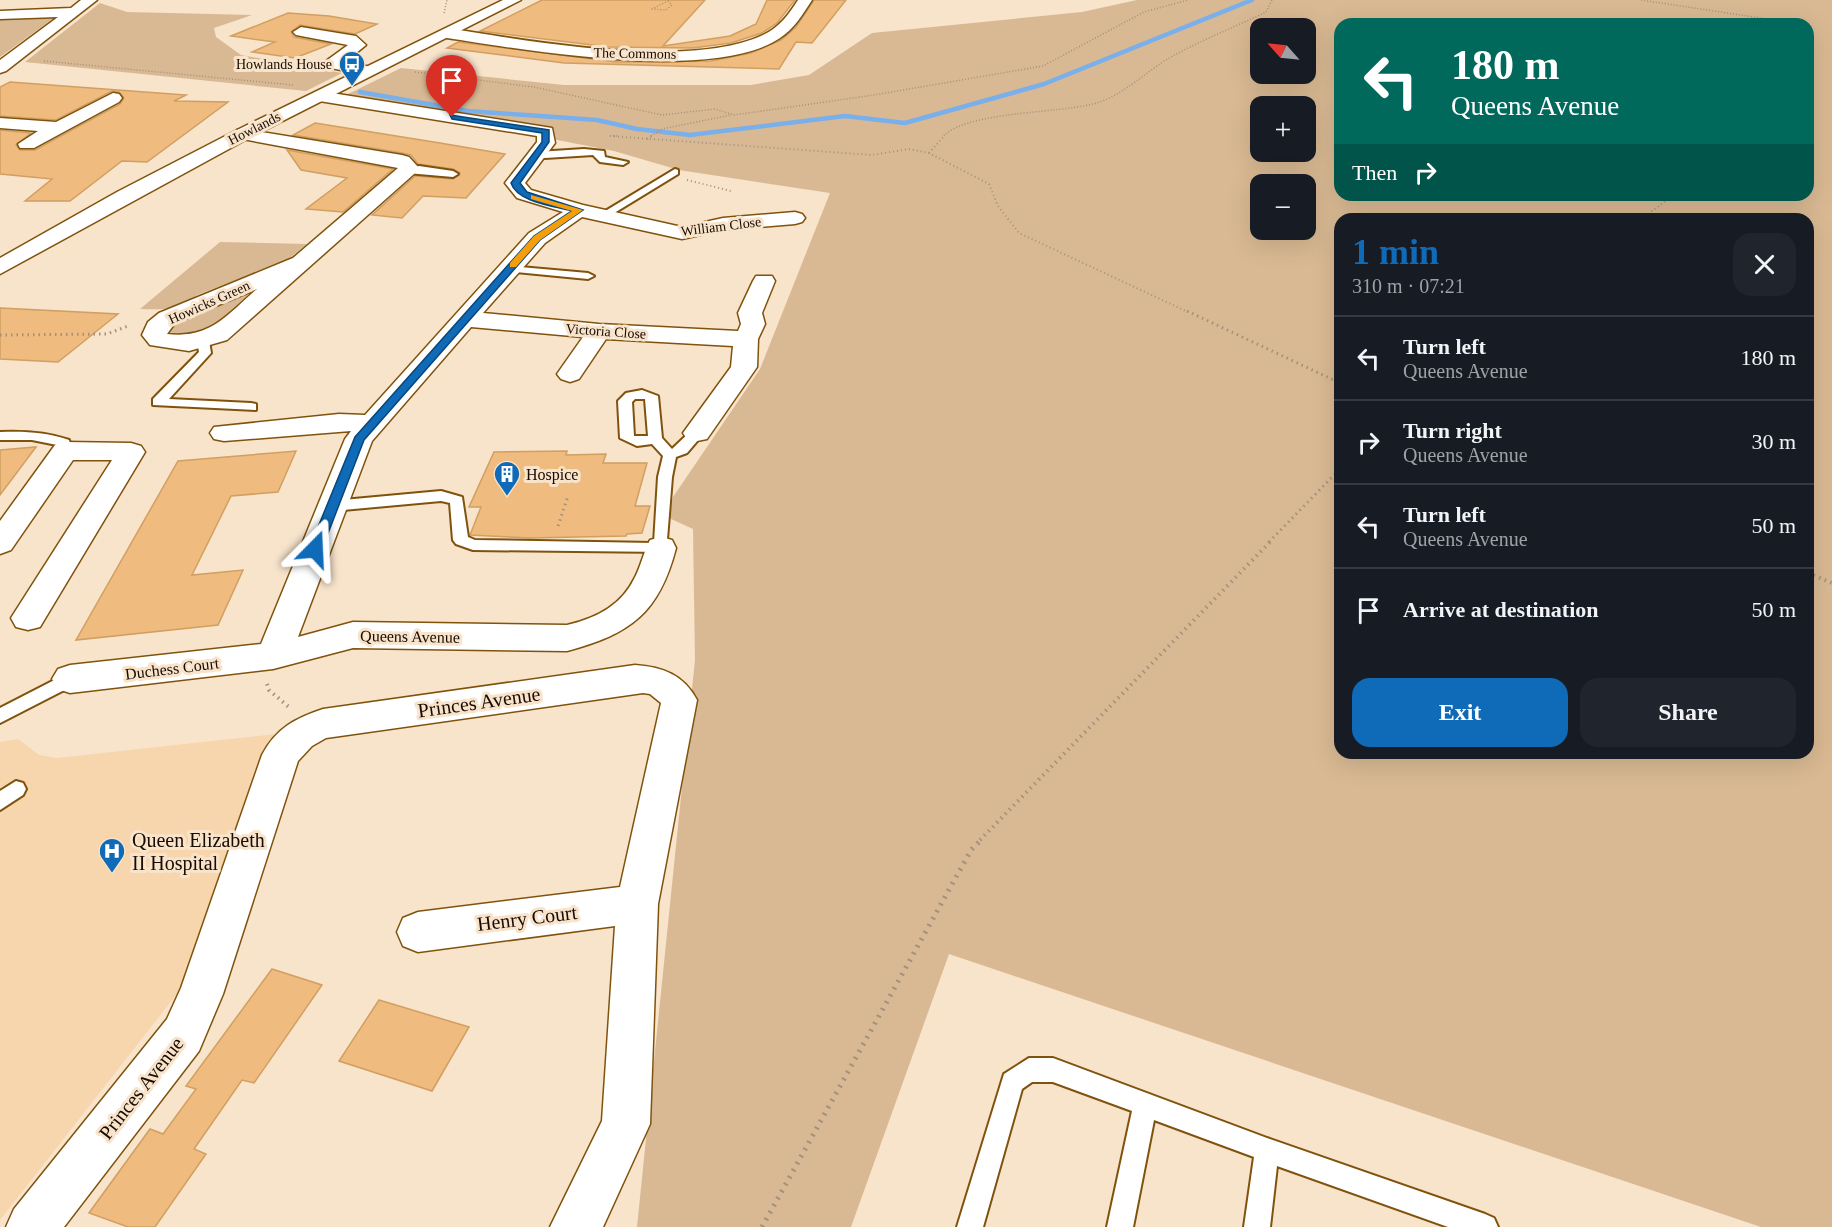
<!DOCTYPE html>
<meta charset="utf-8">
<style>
:root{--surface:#171b24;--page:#20242c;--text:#f1f3f6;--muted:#9ea1a6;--line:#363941;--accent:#0f6bb8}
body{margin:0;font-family:"Times New Roman",serif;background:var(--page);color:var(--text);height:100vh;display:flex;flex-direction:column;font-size:22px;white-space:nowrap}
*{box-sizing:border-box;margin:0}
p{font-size:20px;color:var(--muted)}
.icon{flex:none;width:33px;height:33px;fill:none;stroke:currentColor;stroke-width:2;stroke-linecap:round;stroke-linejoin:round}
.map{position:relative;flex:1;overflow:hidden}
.panel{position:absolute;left:1334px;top:213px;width:480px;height:546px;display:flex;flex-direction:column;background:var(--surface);border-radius:18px;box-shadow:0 6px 24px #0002}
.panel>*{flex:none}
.top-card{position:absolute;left:1334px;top:18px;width:480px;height:183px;border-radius:18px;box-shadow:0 6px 24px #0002;background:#00695c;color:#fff;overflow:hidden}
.needle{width:39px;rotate:297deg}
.buttons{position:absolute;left:1250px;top:18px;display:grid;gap:12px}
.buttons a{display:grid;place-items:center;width:66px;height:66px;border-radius:12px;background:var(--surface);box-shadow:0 6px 24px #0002;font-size:30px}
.pin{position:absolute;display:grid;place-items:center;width:51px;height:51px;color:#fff;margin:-62px -26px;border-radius:50% 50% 50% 0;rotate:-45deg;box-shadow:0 0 6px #0007}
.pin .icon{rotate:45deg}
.me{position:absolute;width:66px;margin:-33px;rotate:21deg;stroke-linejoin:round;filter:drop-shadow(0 0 4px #0008)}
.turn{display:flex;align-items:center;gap:21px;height:126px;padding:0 18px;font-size:27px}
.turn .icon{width:78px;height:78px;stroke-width:2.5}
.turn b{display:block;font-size:42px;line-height:51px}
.then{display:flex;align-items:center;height:57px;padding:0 18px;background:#0003;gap:12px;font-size:22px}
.round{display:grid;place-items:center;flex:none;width:63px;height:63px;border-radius:18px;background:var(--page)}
.summary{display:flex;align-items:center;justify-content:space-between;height:102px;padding:0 18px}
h1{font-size:36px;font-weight:800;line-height:45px;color:var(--accent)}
.primary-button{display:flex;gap:12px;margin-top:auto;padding:12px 18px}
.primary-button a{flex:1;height:69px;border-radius:18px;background:var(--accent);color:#fff;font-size:24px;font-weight:800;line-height:69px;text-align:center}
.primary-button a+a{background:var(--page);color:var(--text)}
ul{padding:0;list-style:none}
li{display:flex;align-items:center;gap:18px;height:84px;padding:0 18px;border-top:2px solid var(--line)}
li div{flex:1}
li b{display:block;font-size:22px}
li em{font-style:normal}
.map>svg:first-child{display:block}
.built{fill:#f7d5ad}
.green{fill:#d9b993;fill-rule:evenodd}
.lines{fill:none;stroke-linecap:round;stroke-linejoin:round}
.stream{stroke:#79afea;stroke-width:4.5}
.building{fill:#efbb7e;stroke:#d19f62;stroke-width:1.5}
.service-casing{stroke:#80530d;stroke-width:4}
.minor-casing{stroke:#80530d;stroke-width:3}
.tertiary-casing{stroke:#80530d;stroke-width:3}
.path-far4{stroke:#a3917e;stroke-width:1.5;stroke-dasharray:1 2;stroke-linecap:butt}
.path-far3{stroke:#a3917e;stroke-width:2;stroke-dasharray:1 3;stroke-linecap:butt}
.path-far2{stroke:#a3917e;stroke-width:3;stroke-dasharray:1.5 4;stroke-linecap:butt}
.path-far1{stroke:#a3917e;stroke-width:4;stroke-dasharray:1.5 4.5;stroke-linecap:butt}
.path{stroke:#a3917e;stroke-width:5;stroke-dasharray:2 6;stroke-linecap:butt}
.service{fill:#fff;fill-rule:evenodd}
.minor{fill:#fff;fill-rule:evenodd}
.tertiary{fill:#fff;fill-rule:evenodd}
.route{fill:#0f6bb8;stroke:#0a4678;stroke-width:1.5}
.slow{fill:#f59e0b}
.labels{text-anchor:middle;stroke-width:6;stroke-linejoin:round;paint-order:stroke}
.far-street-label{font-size:14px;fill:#190b00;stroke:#f8e3cb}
.far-poi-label{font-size:14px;fill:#190b00;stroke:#f8e3cb;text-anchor:end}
.poi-label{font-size:16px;fill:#190b00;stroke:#f8e3cb;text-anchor:start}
.street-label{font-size:16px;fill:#190b00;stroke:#f8e3cb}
.near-street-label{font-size:20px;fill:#190b00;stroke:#f8e3cb}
.near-poi-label{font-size:20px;fill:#190b00;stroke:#f8e3cb;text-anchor:start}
</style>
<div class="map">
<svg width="1832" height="1227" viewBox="0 0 1832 1227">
<rect width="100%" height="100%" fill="#f8e3cb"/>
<path class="built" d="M276,734L180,990L0,1220V742L18,739L39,755L57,758Z"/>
<g class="green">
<path d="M1137,0H1832V1227H1761L949,954L851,1227H637L695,660L693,529L669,518L673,497L760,369L830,193L679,170L614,151L552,139L551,130L346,95L401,68L564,85H751L809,75L872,33L1082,12ZM1340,24H1808V195H1340ZM1260,28H1305V74H1260ZM1260,106H1305V152H1260ZM1260,184H1305V230H1260ZM1340,219H1808V753H1340Z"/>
<path d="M100,3L127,12L252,15L214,28L216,37L241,55L342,73L306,91L25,62Z"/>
<path d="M58,15L0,57V18Z"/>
<path d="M220,242L307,244L287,260L197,295C182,310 160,310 140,309Z"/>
<path d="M272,280L212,332L176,336L171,332V326L175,321Z"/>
</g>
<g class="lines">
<path class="stream" d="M360,92L468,111L597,120L637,129L690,135L845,116L905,123L1044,84L1252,0"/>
</g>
<g class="building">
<path d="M542,0H705L663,46L730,36L756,24L767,0H795L777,23L762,33L731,43L693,48L608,47L480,31Z"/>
<path d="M814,0H846L812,43L796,42L779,69L564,63L447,48L458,42L617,62L711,61L751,53L781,40L796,27Z"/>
<path d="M288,13L329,16L377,24L355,34L300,25L291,32L294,37L331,44L295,58L252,52L275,42L231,36Z"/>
<path d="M10,82L186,95L174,101L228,102L147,162L122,161L70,201H25L52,179L0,174V130L31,133L16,145L20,150H35L120,104L124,98L119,92L112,91L56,120L0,116V87Z"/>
<path d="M315,123L440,143L505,154L466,198L423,196L402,218L372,215L415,176L453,179L460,173L453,169L418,164L411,155L402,153L293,135Z"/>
<path d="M287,150L393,169L343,212L306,209L347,178L301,170Z"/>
<path d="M0,308L118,314L58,362L0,359Z"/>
<path d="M36,447L0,495V450Z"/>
<path d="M296,451L278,492L231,496L192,575L243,570L218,625L76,640L178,461Z"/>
<path d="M567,451L566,455L606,454L603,463H647L635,506H650L642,533L627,534L626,536L530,538L470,535L481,507H469L494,452Z"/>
<path d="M272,969L322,985L254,1083L242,1080L194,1149L206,1154L155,1227H128L89,1213L150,1129L163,1134L196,1089L186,1086Z"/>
<path d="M379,1000L469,1027L432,1091L339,1061Z"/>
</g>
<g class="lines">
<g class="service-casing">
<g id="service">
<path d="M584,149L604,151L605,157L628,162L623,165L600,162L593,155L545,158L532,155L537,152Z"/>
<path d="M419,166L453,171L458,174L453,177L407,173L402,170Z"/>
<path d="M675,169L678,170V174L606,218L597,216Z"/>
<path d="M509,266L588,273L594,276L588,279L505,271L503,269Z"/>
<path d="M203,337L209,341L211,353L169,399L251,403L256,404V410L153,405V399L199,352L197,341Z"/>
<path d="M642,390L658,396L662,438L672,449L692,430H702L704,433L687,453L676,457L672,477L666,552L473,550L456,544L453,540L450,503L441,501L332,511L325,506L332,501L441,491L462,497L468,537L475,540L654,543L658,477L663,456L652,444L637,446L620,438L618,401L626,393ZM635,399H645L648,436H634L632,402Z"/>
<path d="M0,432C24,431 46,432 69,440L72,451L70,454H60L57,445L32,440H0Z"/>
<path d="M70,672L76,674L79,679L76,684L0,723V708Z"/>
<path d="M16,781L23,783L26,789L23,795L0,810V791Z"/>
<path d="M1029,1058H1053L1267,1138L1485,1214L1494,1218L1498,1227H1448L1277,1166L1270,1227H1244L1254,1157L1154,1120L1133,1227H1107L1132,1111L1053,1082H1032L1022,1089L983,1227H957L1004,1074Z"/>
</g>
</g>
<g class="minor-casing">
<g id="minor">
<path d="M81,0H97L6,71L0,73V60L58,17L0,19V11L71,8Z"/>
<path d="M798,0H812C803,14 794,29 780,38C713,83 525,50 447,38L439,33L447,28C529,41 688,70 763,35C779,28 789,14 798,0Z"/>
<path d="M301,27L356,36L366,45L345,62L376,68L378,71L370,76L326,67L324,64L326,61L348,45L296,35L293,32Z"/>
<path d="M319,91L552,128L555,143L525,183L531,190L583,205L682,227L723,218L795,212L802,214L805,218L802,222L795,224L723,230L682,239L582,217L545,243L483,313L599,324L738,331L741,324L738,313L753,281L756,276H772L775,281L762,313L765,324L758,339L757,367L707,439L697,441L687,439L683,433L731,367L733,346L606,339L579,379L570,382L561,379L557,374L583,337L471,327L372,441L298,637L353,622L567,625C594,619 621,606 634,579C641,567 643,553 650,540L661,537L672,540L676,548C659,613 631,634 567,651L353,648L273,669L70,693L58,689L52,679L58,669L70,665L261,644L345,439L351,431L224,441L214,439L210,433L214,427L339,414L365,415L529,233L563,212L517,198L505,183L537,142V136L313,100L311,96Z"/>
<path d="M113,93L119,94L122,98L119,102L34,148H20L18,144L38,131L0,128V118L56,122Z"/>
<path d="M243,129L402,155L409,157L418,167L414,174L227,340L189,351L150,345L142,335L148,322L159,313L293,258L398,168L237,138L234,134L237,130ZM257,289C226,316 210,339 167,334L175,323Z"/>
<path d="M65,442L131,443L141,446L145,452L40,627L28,630L16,627L11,618L112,460H73L11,550L0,554V521L55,445Z"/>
<path d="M635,665C663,667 684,675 697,700L658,904L650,1124L603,1227H550L602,1121L615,926L418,952L403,946L397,932L403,918L418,912L620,887L661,703L650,694L643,693L326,738L312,746L298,761L223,994L199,1051L64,1227H6L14,1209L167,1019L181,988L262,755C276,728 296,718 323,709Z"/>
</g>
</g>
<g class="tertiary-casing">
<path id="tertiary" d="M503,0H521L249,138L0,274V258L117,192L237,130Z"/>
</g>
<g class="path-far4">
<path d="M1641,0L1774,20L1775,24"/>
<path d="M668,1L672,5L666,10L652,9Z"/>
<path d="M444,13L447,0"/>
<path d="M44,61L293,85"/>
<path d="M415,72L534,87L662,115L715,109L734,115L874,95L1043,66L1144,12L1188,0"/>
<path d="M610,136H617"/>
<path d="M651,136L662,129L731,115"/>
<path d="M944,136C965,112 1058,113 1093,104C1122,97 1146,71 1171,57C1201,40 1235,27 1266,12L1272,0"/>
</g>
<g class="path-far3">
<path d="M610,136L872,155L909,149L929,153L989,184L998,206L1019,233L1190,313"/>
<path d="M647,139L653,135"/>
<path d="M929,153L945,135"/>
<path d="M687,180L731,191"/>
<path d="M1642,219L1673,195"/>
</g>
<g class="path-far2">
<path d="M1187,311L1340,383"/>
<path d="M0,335L107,334L128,326"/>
<path d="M558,526L568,496"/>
<path d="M1269,542L1340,469"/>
</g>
<g class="path-far1">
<path d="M1808,573L1832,583"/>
<path d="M267,684L269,690L290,708"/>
<path d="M980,840L1271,541"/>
</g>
<path class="path" d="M762,1227L971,850L982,839"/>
<use href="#service" class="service"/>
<use href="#minor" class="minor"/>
<use href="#tertiary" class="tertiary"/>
</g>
<path class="route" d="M450,115L549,130V142L520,183L527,192L583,210L540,240L364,440L322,549L320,552H311L309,549L355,437L534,236L572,211C554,206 517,202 511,183L542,142V133L452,119Z"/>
<path class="slow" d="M531,195L583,210L540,240L516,267H510V263L534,236L572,211L531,199Z"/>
<defs>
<g id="bus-pin" transform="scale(1.35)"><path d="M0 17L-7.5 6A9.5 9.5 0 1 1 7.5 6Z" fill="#0f6bb8" stroke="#f8e3cb"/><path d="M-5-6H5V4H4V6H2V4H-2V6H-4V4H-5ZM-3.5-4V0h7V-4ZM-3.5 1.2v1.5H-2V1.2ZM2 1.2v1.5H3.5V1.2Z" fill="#fff"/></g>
<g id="building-pin" transform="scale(1.35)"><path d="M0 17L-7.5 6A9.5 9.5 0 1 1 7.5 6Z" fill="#0f6bb8" stroke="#f8e3cb"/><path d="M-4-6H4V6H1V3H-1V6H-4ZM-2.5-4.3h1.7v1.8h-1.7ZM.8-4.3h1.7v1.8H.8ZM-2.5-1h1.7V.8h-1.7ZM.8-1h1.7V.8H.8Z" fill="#fff"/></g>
<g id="hospital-pin" transform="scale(1.35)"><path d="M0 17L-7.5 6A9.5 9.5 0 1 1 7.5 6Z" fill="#0f6bb8" stroke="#f8e3cb"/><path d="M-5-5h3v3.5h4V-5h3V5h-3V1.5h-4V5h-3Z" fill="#fff"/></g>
</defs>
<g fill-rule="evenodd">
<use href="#bus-pin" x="352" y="64"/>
<use href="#building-pin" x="507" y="474"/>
<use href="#hospital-pin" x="112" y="851"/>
</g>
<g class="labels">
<g class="far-street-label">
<text transform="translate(635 53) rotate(1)" y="5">The Commons</text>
<text transform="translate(254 128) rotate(-27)" y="5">Howlands</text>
<text transform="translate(721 226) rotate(-7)" y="5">William Close</text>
<text transform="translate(209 302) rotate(-24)" y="5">Howicks Green</text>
<text transform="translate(606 331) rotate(4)" y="5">Victoria Close</text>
</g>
<g class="far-poi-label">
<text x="332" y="69">Howlands House</text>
</g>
<g class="poi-label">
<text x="526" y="480">Hospice</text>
</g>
<g class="street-label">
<text transform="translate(410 636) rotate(1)" y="6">Queens Avenue</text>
<text transform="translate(172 668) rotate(-7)" y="6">Duchess Court</text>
</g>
<g class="near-street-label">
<text transform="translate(479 702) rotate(-8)" y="7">Princes Avenue</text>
<text transform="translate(527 918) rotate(-7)" y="7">Henry Court</text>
<text transform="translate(141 1088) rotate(-52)" y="7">Princes Avenue</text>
</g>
<g class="near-poi-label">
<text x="132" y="847">Queen Elizabeth<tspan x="132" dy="23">II Hospital</tspan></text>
</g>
</g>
</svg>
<div class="buttons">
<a><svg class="needle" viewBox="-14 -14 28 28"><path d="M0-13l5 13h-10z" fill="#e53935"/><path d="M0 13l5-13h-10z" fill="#9ea1a6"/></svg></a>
<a>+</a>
<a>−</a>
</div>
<div class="pin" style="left:452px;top:117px;background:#d93025"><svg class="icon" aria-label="arrive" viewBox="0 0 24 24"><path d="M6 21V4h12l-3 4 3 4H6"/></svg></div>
<svg class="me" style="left:315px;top:549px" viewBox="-20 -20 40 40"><path d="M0-17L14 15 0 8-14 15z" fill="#0f6bb8" stroke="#fff" stroke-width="4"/></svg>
<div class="top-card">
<div class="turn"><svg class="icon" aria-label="left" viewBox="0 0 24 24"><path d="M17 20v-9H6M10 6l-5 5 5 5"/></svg><div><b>180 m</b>Queens Avenue</div></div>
<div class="then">Then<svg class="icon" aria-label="right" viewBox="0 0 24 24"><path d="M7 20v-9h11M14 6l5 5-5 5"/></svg></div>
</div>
<section class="panel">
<div class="summary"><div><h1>1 min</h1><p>310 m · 07:21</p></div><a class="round"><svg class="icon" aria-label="close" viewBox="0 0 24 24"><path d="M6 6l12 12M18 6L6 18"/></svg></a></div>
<ul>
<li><svg class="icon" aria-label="left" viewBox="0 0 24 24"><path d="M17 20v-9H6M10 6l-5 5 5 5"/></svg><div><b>Turn left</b><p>Queens Avenue</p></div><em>180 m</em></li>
<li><svg class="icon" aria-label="right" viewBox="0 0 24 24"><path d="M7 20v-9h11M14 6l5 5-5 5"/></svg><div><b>Turn right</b><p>Queens Avenue</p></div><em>30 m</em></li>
<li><svg class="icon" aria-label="left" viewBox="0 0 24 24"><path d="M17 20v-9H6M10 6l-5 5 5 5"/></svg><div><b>Turn left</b><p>Queens Avenue</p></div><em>50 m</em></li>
<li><svg class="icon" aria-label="arrive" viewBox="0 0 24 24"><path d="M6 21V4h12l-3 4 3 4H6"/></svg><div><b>Arrive at destination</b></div><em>50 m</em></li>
</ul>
<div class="primary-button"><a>Exit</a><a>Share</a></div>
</section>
</div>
